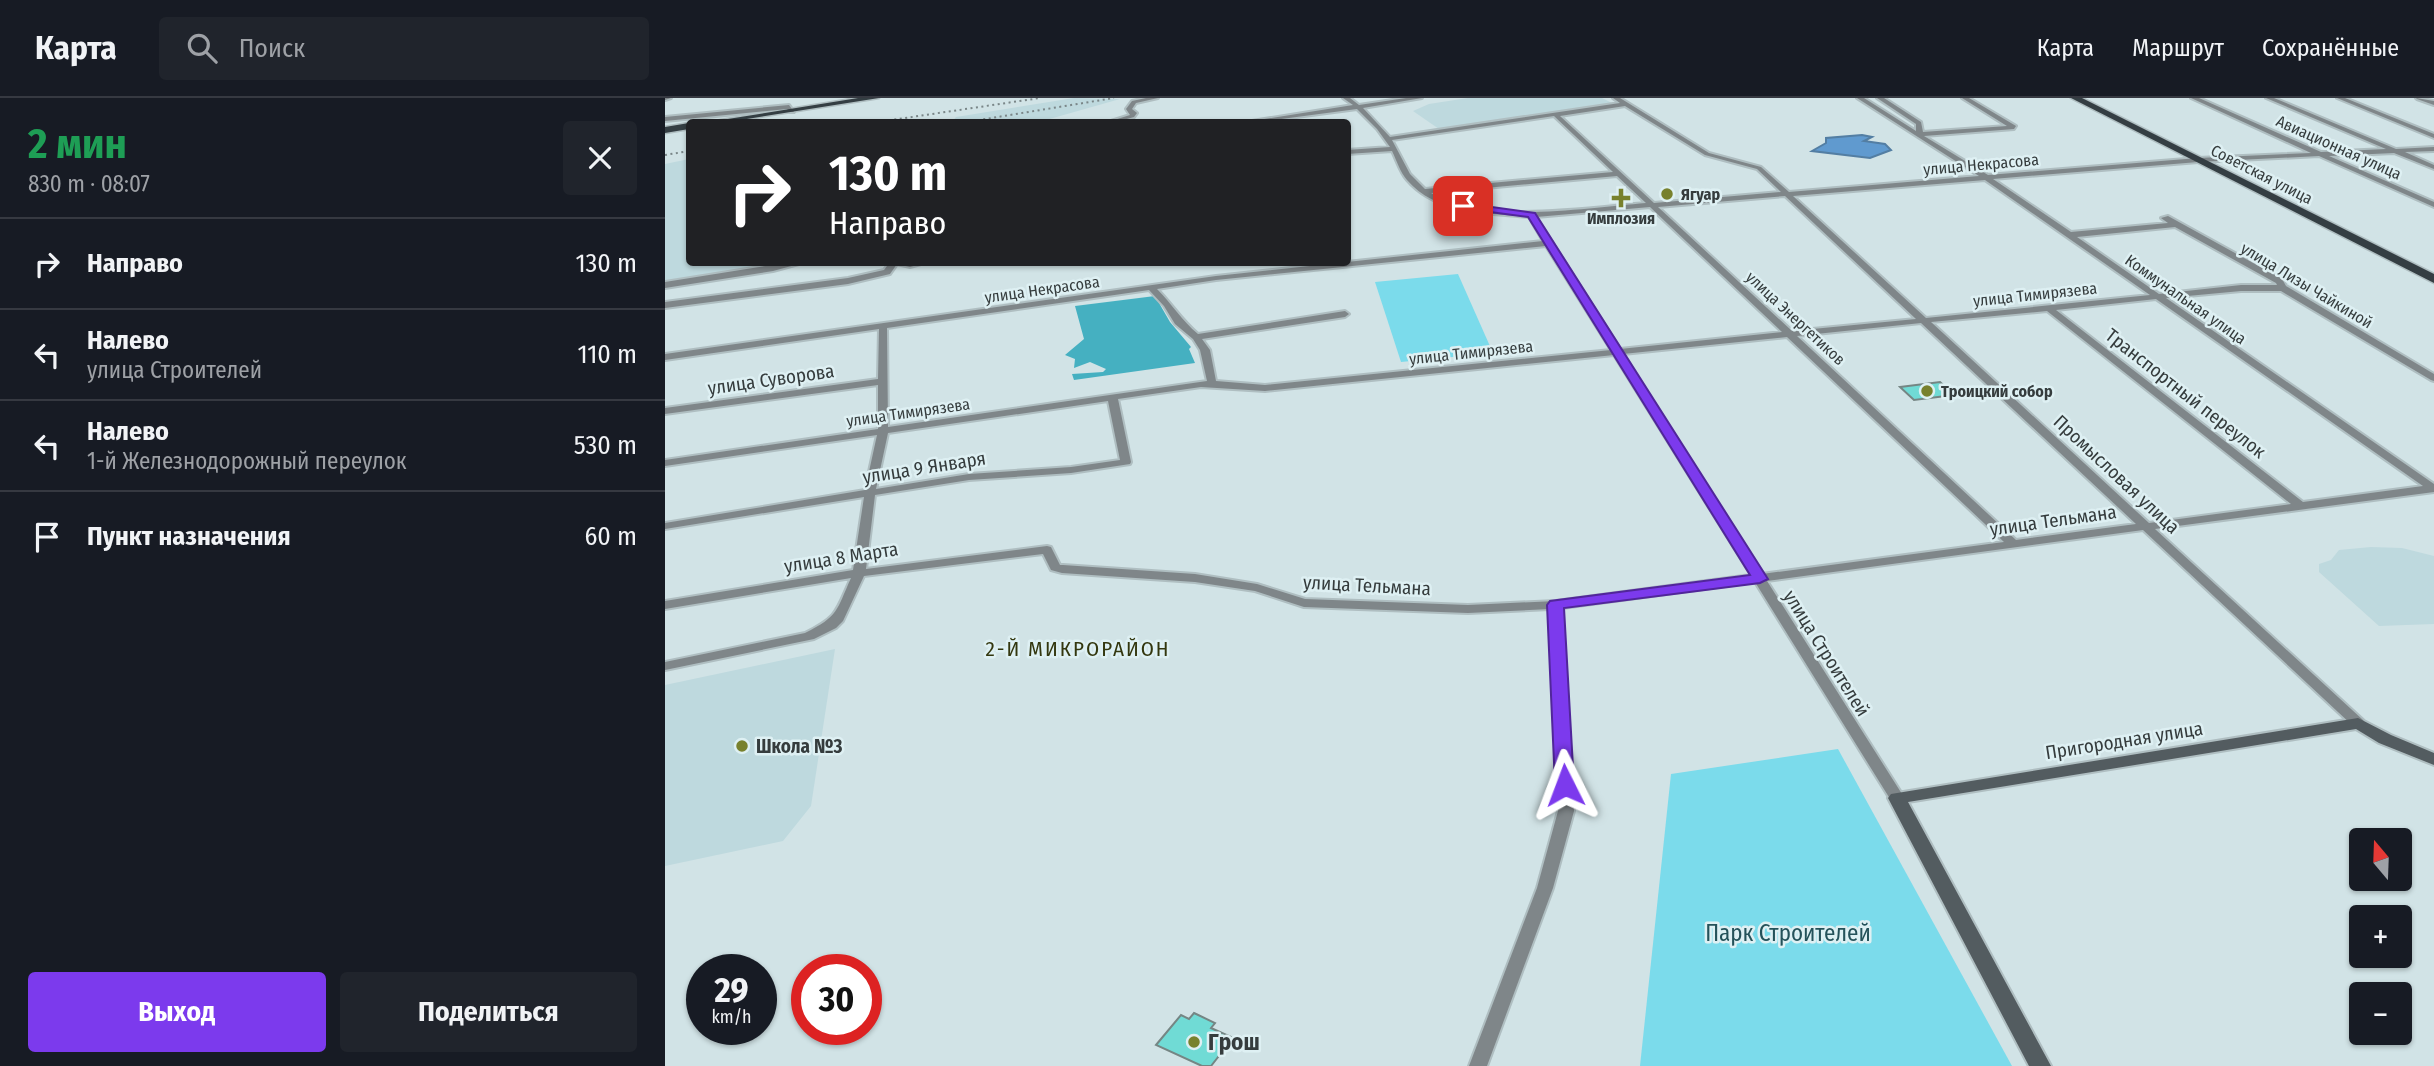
<!DOCTYPE html>
<html lang="ru">
<meta charset="utf-8">
<style>
:root{--surface:#171b24;--page:#20242c;--text:#f1f3f6;--muted:#9ea1a6;--line:#363941;--accent:#7c3aed}
body{margin:0;font-family:"Fira Sans Condensed",sans-serif;background:var(--page);color:var(--text);height:100vh;display:flex;flex-direction:column;font-size:26px;white-space:nowrap}
*{box-sizing:border-box;margin:0}
p{font-size:23px;color:var(--muted)}
.icon{flex:none;width:38px;height:38px;fill:none;stroke:currentColor;stroke-width:2;stroke-linecap:round;stroke-linejoin:round}
.map{position:relative;flex:1;overflow:hidden}
.details{display:flex;flex-direction:column;background:var(--surface);width:665px}
.details>*{flex:none}
.banner{position:absolute;left:21px;top:21px;width:665px;height:147px;border-radius:7px;box-shadow:0 2px 5px #0004;background:#202124;color:#fff;overflow:hidden}
.needle{width:46px;rotate:341deg}
.fabs{position:absolute;left:1684px;top:730px;display:grid;gap:14px}
.fabs a{display:grid;place-items:center;width:63px;height:63px;border-radius:7px;background:var(--surface);box-shadow:0 2px 5px #0004;font-size:35px}
.speed{position:absolute;left:21px;top:856px;display:flex;gap:14px;font-size:35px;font-weight:700;text-align:center}
.speed>*{display:grid;place-content:center;width:91px;height:91px;border-radius:50%;background:var(--surface);box-shadow:0 2px 5px #0004;line-height:1}
.speed small{font-size:18px;font-weight:400}
.speed .limit{border:10px solid #d22;background:#fff;color:#111}
.pin{position:absolute;display:grid;place-items:center;width:60px;height:60px;color:#fff;margin:-30px;border-radius:14px;box-shadow:0 4px 10px #0006}
.me{position:absolute;width:77px;margin:-38px;rotate:357deg;stroke-linejoin:round;filter:drop-shadow(0 0 5px #0008)}
.turn{display:flex;align-items:center;gap:24px;height:147px;padding:0 28px;font-size:32px}
.turn .icon{width:91px;height:91px;stroke-width:2.5}
.turn b{display:block;font-size:49px;line-height:60px}
.round{display:grid;place-items:center;flex:none;width:74px;height:74px;border-radius:7px;background:var(--page)}
.head{display:flex;align-items:center;justify-content:space-between;height:119px;padding:0 28px}
h1{font-size:42px;font-weight:700;line-height:52px;color:#1e9e55}
.action{display:flex;gap:14px;margin-top:auto;padding:14px 28px}
.action a{flex:1;height:80px;border-radius:7px;background:var(--accent);color:#fff;font-size:28px;font-weight:700;line-height:80px;text-align:center}
.action a+a{background:var(--page);color:var(--text)}
ul{padding:0;list-style:none}
li{display:flex;align-items:center;gap:21px;height:91px;padding:0 28px;border-top:2px solid var(--line)}
li div{flex:1}
li b{display:block;font-size:26px}
li em{font-style:normal}
header{display:flex;align-items:center;gap:42px;box-sizing:border-box;height:98px;padding:0 35px;background:var(--surface);border-bottom:2px solid var(--line)}
header strong{font-size:33px}
nav{display:flex;gap:38px;margin-inline-start:auto;font-size:24px}
.search{width:490px;height:63px;background:var(--page);display:flex;align-items:center;gap:18px;box-sizing:border-box;padding:0 24px;border-radius:7px;color:var(--muted);font-size:26px}
main{display:flex;flex:1;min-height:0}
.map>svg:first-child{display:block}
.built{fill:#bed9de}
.green{fill:#7bdbeb}
.forest{fill:#45b0c1}
.water{fill:#609acf;stroke:#537ea3;stroke-width:2}
.building{fill:#70dbd5;stroke:#758684;stroke-width:2}
.lines{fill:none;stroke-linecap:round;stroke-linejoin:round}
.street-casing{stroke:#afbec1;stroke-width:4}
.secondary-casing{stroke:#afbec1;stroke-width:4}
.primary-casing{stroke:#afbec1;stroke-width:3}
.street{fill:#7f8689;fill-rule:evenodd}
.secondary{fill:#535c60;fill-rule:evenodd}
.primary{fill:#343e43;fill-rule:evenodd}
.rail{stroke:#7a8688;stroke-width:2;stroke-dasharray:2 3.5;stroke-linecap:butt}
.route{fill:#7c3aed;stroke:#51269a;stroke-width:2}
.poi-dot{fill:#78812d;stroke:#def0f3;stroke-width:2.5}
.labels{text-anchor:middle;stroke-width:5;stroke-linejoin:round;paint-order:stroke}
.far-street-label{font-size:16px;fill:#353c3d;stroke:#def0f3}
.far-poi-label{font-size:16px;font-weight:bold;fill:#353c3d;stroke:#def0f3;text-anchor:start}
.street-label{font-size:19px;fill:#353c3d;stroke:#def0f3}
.poi-label{font-size:19px;font-weight:bold;fill:#353c3d;stroke:#def0f3;text-anchor:start}
.neighbourhood-label{font-size:21px;letter-spacing:2px;fill:#33370f;stroke:#def0f3}
.near-park-label{font-size:23px;fill:#24525a;stroke:#def0f3}
.near-poi-label{font-size:23px;font-weight:bold;fill:#353c3d;stroke:#def0f3;text-anchor:start}
</style>
<header>
<strong>Карта</strong>
<div class="search"><svg class="icon" aria-label="search" viewBox="0 0 24 24"><circle cx="10" cy="10" r="6"/><path d="M15 15l6 6"/></svg>Поиск</div>
<nav><a>Карта</a><a>Маршрут</a><a>Сохранённые</a></nav>
</header>
<main>
<section class="details">
<div class="head"><div><h1>2 мин</h1><p>830 m · 08:07</p></div><a class="round"><svg class="icon" aria-label="close" viewBox="0 0 24 24"><path d="M6 6l12 12M18 6L6 18"/></svg></a></div>
<ul>
<li><svg class="icon" aria-label="right" viewBox="0 0 24 24"><path d="M7 20v-9h11M14 6l5 5-5 5"/></svg><div><b>Направо</b></div><em>130 m</em></li>
<li><svg class="icon" aria-label="left" viewBox="0 0 24 24"><path d="M17 20v-9H6M10 6l-5 5 5 5"/></svg><div><b>Налево</b><p>улица Строителей</p></div><em>110 m</em></li>
<li><svg class="icon" aria-label="left" viewBox="0 0 24 24"><path d="M17 20v-9H6M10 6l-5 5 5 5"/></svg><div><b>Налево</b><p>1-й Железнодорожный переулок</p></div><em>530 m</em></li>
<li><svg class="icon" aria-label="arrive" viewBox="0 0 24 24"><path d="M6 21V4h12l-3 4 3 4H6"/></svg><div><b>Пункт назначения</b></div><em>60 m</em></li>
</ul>
<div class="action"><a>Выход</a><a>Поделиться</a></div>
</section>
<div class="map">
<svg width="1769" height="968" viewBox="0 0 1769 968">
<rect width="100%" height="100%" fill="#d1e3e6"/>
<g class="built">
<path d="M409,0L455,1L374,24H287L291,19Z"/>
<path d="M803,0H937L947,5L774,31L748,13L764,6Z"/>
<path d="M24,61V164L122,165L0,183V66Z"/>
<path d="M1706,449L1737,450L1769,458V526L1714,528L1654,474V466L1666,462L1674,452Z"/>
<path d="M170,551L146,708L118,743L0,768V587Z"/>
</g>
<g class="green">
<path d="M793,176L828,255L736,264L710,184Z"/>
<path d="M1173,651L1347,968H975L1006,676Z"/>
</g>
<path class="forest" d="M490,198L505,224L526,249L524,251L530,265L409,282L407,276L438,274L441,271L425,264L409,270L410,261L400,257L419,241L410,208Z"/>
<path class="water" d="M1197,37L1207,39L1199,43L1220,46L1226,52L1205,60L1147,53L1161,45V40Z"/>
<g class="building">
<path d="M1275,284L1289,297L1249,302L1235,289Z"/>
<path d="M529,915L550,925L546,930L568,940L546,968H537L491,947L516,917L524,921Z"/>
</g>
<g class="lines">
<g class="street-casing">
<g id="street">
<path d="M0,0H6L0,2Z"/>
<path d="M481,0H493L471,5L467,11L472,15L469,19L451,24H443L465,17L461,11L467,3Z"/>
<path d="M678,0H685L694,7L741,0H757L698,10L725,39L955,5L948,0H955L1044,55L1096,69L1124,94L1314,78L1192,0H1199L1251,33V26L1212,0H1219L1256,24L1258,34L1342,28L1297,0H1304L1351,28L1349,31L1259,38L1323,77L1533,60L1646,55L1526,0H1534L1656,54L1721,51L1601,0H1609L1731,51L1769,49V53L1740,54L1769,67V71L1729,55L1664,58L1769,104V109L1654,58L1533,64L1328,81L1406,134L1503,125L1496,120L1503,118L1617,181L1621,188L1769,276V283L1766,282L1616,193H1576L1501,200L1769,386V394L1490,431L1698,622L1700,625L1698,628H1688L1478,432L1102,483L1237,696L1240,700L1237,704L1232,705L1227,704L1090,484L897,510L909,713L888,790L822,968H804L872,790L893,713L885,511L803,515L639,509L590,493L530,484L397,475L386,472L378,456L199,478L178,523L171,530L149,541L0,572V564L140,535C174,518 171,513 186,480L0,511V503L188,472L199,399L0,431V425L200,392L212,337L0,368V362L213,331V287L0,316V310L213,281L214,231L0,262V256L551,178L878,143L864,119C822,115 771,116 742,82C735,74 732,63 727,53L682,56V52L725,49L712,31L692,11L594,24H581L688,7ZM960,8L1040,57L1092,71L1116,94L989,105L895,18ZM889,18L948,74L760,91L745,76L727,42ZM952,78L981,105C921,110 818,127 766,95ZM1320,82L1485,197L1261,220L1128,98ZM1120,98L1251,221L1127,233L993,109ZM985,109L1117,234L955,251L871,119ZM1510,129L1611,185L1612,187H1576L1494,196L1412,139ZM881,148L946,252L600,287L551,283L545,252L537,241L680,219L684,216L680,213L533,236C517,223 507,206 492,191L551,182ZM484,192L499,208L510,226L528,241L535,252L542,283L223,329L222,230ZM1491,201L1758,388L1638,404L1391,212ZM1382,213L1626,406L1484,425L1266,224ZM1256,225L1471,426L1351,442L1132,238ZM1122,239L1339,444L1097,476L958,256ZM949,257L1086,477L891,503L803,507L640,501L592,486L530,476L398,467H395L386,449L382,448L201,471L210,397L304,382L406,375L465,366L466,364L453,301L536,289L600,293ZM443,303L455,362L406,369L304,376L211,391L223,335Z"/>
<path d="M1672,0H1680L1769,36V40Z"/>
<path d="M1751,0L1769,3V7L1752,1Z"/>
<path d="M124,7L129,14H125L122,11L0,23V19Z"/>
<path d="M125,164H141L108,173L0,190V184Z"/>
<path d="M225,164H263L245,169L232,166L225,176L183,186L0,210V204L183,180L219,172Z"/>
</g>
</g>
<g class="secondary-casing">
<path id="secondary" d="M1693,620L1726,637L1769,655V667L1714,645L1691,631L1243,704L1386,968H1364L1223,700L1226,696Z"/>
</g>
<g class="primary-casing">
<g id="primary">
<path d="M193,0H214L63,24H44Z"/>
<path d="M1406,0H1417L1769,176V185Z"/>
<path d="M24,25V31L0,35V29Z"/>
</g>
</g>
<use href="#street" class="street"/>
<use href="#secondary" class="secondary"/>
<use href="#primary" class="primary"/>
<g class="rail">
<path d="M213,24L375,0"/>
<path d="M302,24L449,0"/>
<path d="M0,57L24,53"/>
</g>
</g>
<path class="route" d="M798,105L870,115L1103,481L1095,485L899,510L909,687L906,692H893L890,687L882,507L885,503L1085,477L863,119L795,110L793,108Z"/>
<g class="poi-dot">
<circle cx="1002" cy="96" r="7"/>
<path d="M952.5 89.5h7v7h7v7h-7v7h-7v-7h-7v-7h7z"/>
<circle cx="1262" cy="293" r="7"/>
<circle cx="77" cy="648" r="7"/>
<circle cx="529" cy="944" r="7"/>
</g>
<g class="labels">
<g class="far-street-label">
<text transform="translate(1674 49) rotate(24)" y="6">Авиационная улица</text>
<text transform="translate(1316 66) rotate(-5)" y="6">улица Некрасова</text>
<text transform="translate(1597 76) rotate(27)" y="6">Советская улица</text>
<text transform="translate(1642 187) rotate(31)" y="6">улица Лизы Чайкиной</text>
<text transform="translate(377 191) rotate(-8)" y="6">улица Некрасова</text>
<text transform="translate(1370 196) rotate(-6)" y="6">улица Тимирязева</text>
<text transform="translate(1521 201) rotate(35)" y="6">Коммунальная улица</text>
<text transform="translate(1131 220) rotate(43)" y="6">улица Энергетиков</text>
<text transform="translate(806 254) rotate(-6)" y="6">улица Тимирязева</text>
<text transform="translate(243 314) rotate(-8)" y="6">улица Тимирязева</text>
</g>
<g class="far-poi-label">
<text x="1016" y="102">Ягуар</text>
<text x="956" y="126" text-anchor="middle">Имплозия</text>
<text x="1276" y="299">Троицкий собор</text>
</g>
<g class="street-label">
<text transform="translate(106 281) rotate(-8)" y="7">улица Суворова</text>
<text transform="translate(1521 295) rotate(38)" y="7">Транспортный переулок</text>
<text transform="translate(259 369) rotate(-9)" y="7">улица 9 Января</text>
<text transform="translate(1452 376) rotate(43)" y="7">Промысловая улица</text>
<text transform="translate(1388 422) rotate(-8)" y="7">улица Тельмана</text>
<text transform="translate(176 459) rotate(-9)" y="7">улица 8 Марта</text>
<text transform="translate(702 487) rotate(3)" y="7">улица Тельмана</text>
<text transform="translate(1162 555) rotate(58)" y="7">улица Строителей</text>
<text transform="translate(1459 642) rotate(-9)" y="7">Пригородная улица</text>
</g>
<g class="poi-label">
<text x="91" y="655">Школа №3</text>
</g>
<g class="neighbourhood-label">
<text x="413" y="558">2-Й МИКРОРАЙОН</text>
</g>
<g class="near-park-label">
<text x="1123" y="843">Парк Строителей</text>
</g>
<g class="near-poi-label">
<text x="543" y="952">Грош</text>
</g>
</g>
</svg>
<div class="fabs">
<a><svg class="needle" viewBox="-14 -14 28 28"><path d="M0-13l5 13h-10z" fill="#e53935"/><path d="M0 13l5-13h-10z" fill="#9ea1a6"/></svg></a>
<a>+</a>
<a>−</a>
</div>
<div class="speed"><div>29<small>km/h</small></div><div class="limit">30</div></div>
<div class="pin" style="left:798px;top:108px;background:#d93025"><svg class="icon" aria-label="arrive" viewBox="0 0 24 24"><path d="M6 21V4h12l-3 4 3 4H6"/></svg></div>
<svg class="me" style="left:900px;top:687px" viewBox="-20 -20 40 40"><path d="M0-17L14 15 0 8-14 15z" fill="#7c3aed" stroke="#fff" stroke-width="4"/></svg>
<div class="banner">
<div class="turn"><svg class="icon" aria-label="right" viewBox="0 0 24 24"><path d="M7 20v-9h11M14 6l5 5-5 5"/></svg><div><b>130 m</b>Направо</div></div>
</div>
</div>
</main>
